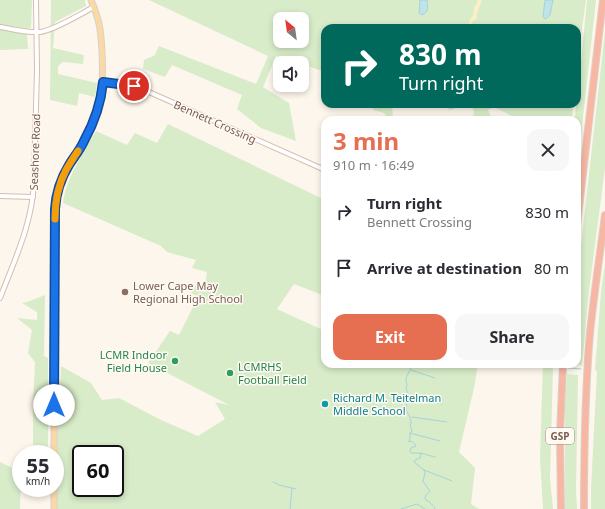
<!DOCTYPE html>
<meta charset="utf-8">
<style>
:root{--surface:#fff;--page:#f7f7f7;--text:#2b2b33;--muted:#7c7c81;--accent:#e76f51}
body{margin:0;font-family:"Noto Sans",sans-serif;background:var(--page);color:var(--text);height:100vh;display:flex;flex-direction:column;font-size:15px;white-space:nowrap}
*{box-sizing:border-box;margin:0}
p{font-size:13px;color:var(--muted)}
.icon{flex:none;width:22px;height:22px;fill:none;stroke:currentColor;stroke-width:2;stroke-linecap:round;stroke-linejoin:round}
.map{position:relative;flex:1;overflow:hidden}
.drawer{position:absolute;left:321px;top:116px;width:260px;height:252px;display:flex;flex-direction:column;background:var(--surface);border-radius:12px;box-shadow:0 2px 6px #0003}
.drawer>*{flex:none}
.banner{position:absolute;left:321px;top:24px;width:260px;height:84px;border-radius:12px;box-shadow:0 2px 6px #0003;background:#00695c;color:#fff;overflow:hidden}
.needle{width:26px;rotate:331deg}
.tools{position:absolute;left:273px;top:12px;display:grid;gap:8px}
.tools a{display:grid;place-items:center;width:36px;height:36px;border-radius:8px;background:var(--surface);box-shadow:0 2px 6px #0003;font-size:20px}
.speed{position:absolute;left:12px;top:445px;display:flex;gap:8px;font-size:20px;font-weight:700;text-align:center}
.speed>*{display:grid;place-content:center;width:52px;height:52px;border-radius:50%;background:var(--surface);box-shadow:0 2px 6px #0003;line-height:1}
.speed small{font-size:10px;font-weight:400}
.speed .limit{border:2px solid #111;border-radius:6px;background:#fff;color:#111}
.pin{position:absolute;display:grid;place-items:center;width:34px;height:34px;color:#fff;margin:-17px;border:2px solid #fff;border-radius:50%;box-shadow:0 1px 4px #0007}
.me{position:absolute;width:44px;margin:-22px;rotate:0deg;stroke-linejoin:round;filter:drop-shadow(0 0 3px #0008)}
.turn{display:flex;align-items:center;gap:14px;height:84px;padding:0 12px;font-size:18px}
.turn .icon{width:52px;height:52px;stroke-width:2.5}
.turn b{display:block;font-size:28px;line-height:34px}
.round{display:grid;place-items:center;flex:none;width:42px;height:42px;border-radius:12px;background:var(--page)}
.head{display:flex;align-items:center;justify-content:space-between;height:68px;padding:0 12px}
h1{font-size:24px;font-weight:700;line-height:30px;color:var(--accent)}
.primary-button{display:flex;gap:8px;margin-top:auto;padding:8px 12px}
.primary-button a{flex:1;height:46px;border-radius:12px;background:var(--accent);color:#fff;font-size:16px;font-weight:700;line-height:46px;text-align:center}
.primary-button a+a{background:var(--page);color:var(--text)}
ul{padding:0;list-style:none}
li{display:flex;align-items:center;gap:12px;height:56px;padding:0 12px}
li div{flex:1}
li b{display:block;font-size:15px}
li em{font-style:normal}
.map>svg:first-child{display:block}
.green{fill:#d8ecc9;fill-rule:evenodd}
.sand{fill:#fcefc7}
.water{fill:#bfe3e8;stroke:#a5d3da}
.lines{fill:none;stroke-linecap:round;stroke-linejoin:round}
.stream{stroke:#a5d3da;stroke-width:1}
.minor-casing{stroke:#d1beb0;stroke-width:6}
.major-casing{stroke:#dad1cd;stroke-width:7}
.highway-casing{stroke:#dad1cd;stroke-width:8}
.minor{stroke:#fff;stroke-width:4}
.major{stroke:#fbd9a5;stroke-width:5}
.highway{stroke:#f7b7a3;stroke-width:6}
.route-casing{stroke:#114b97;stroke-width:10}
.route{stroke:#1a73e8;stroke-width:7}
.slow{stroke:#f59e0b;stroke-width:7}
.education-dot{fill:#8d6e63;stroke:#fffaf3;stroke-width:1.5}
.leisure-dot{fill:#2e9e5b;stroke:#fffaf3;stroke-width:1.5}
.culture-dot{fill:#0f9aa8;stroke:#fffaf3;stroke-width:1.5}
.labels{text-anchor:middle;stroke-width:3;stroke-linejoin:round;paint-order:stroke}
.shield{fill:#fffaf3;stroke:#a28b7f;stroke-width:1}
.shield-label{font-size:10px;font-weight:bold;fill:#7a5c4d}
.street-label{font-size:11px;fill:#7a5c4d;stroke:#fffaf3}
.education-label{font-size:11px;fill:#785e54;stroke:#fffaf3;text-anchor:start}
.leisure-label{font-size:11px;fill:#27864d;stroke:#fffaf3;text-anchor:end}
.culture-label{font-size:11px;fill:#0d838f;stroke:#fffaf3;text-anchor:start}
</style>
<div class="map">
<svg width="605" height="509" viewBox="0 0 605 509">
<rect width="100%" height="100%" fill="#fdf6ec"/>
<g class="green">
<path d="M0,0H32L31,28H27L0,25Z"/>
<path d="M51,0H85L86,6L55,22L53,48L84,55L83,64L63,62L58,66V74L97,83L95,97L79,93L77,106L50,100Z"/>
<path d="M149,0H586L577,62V28H325V72L302,64V63H298L276,56L263,87L289,103L296,141L261,128L237,109L242,95L172,65L165,77L143,69L144,60L155,55L159,46L256,84L268,56ZM280,19H302V41H280Z"/>
<path d="M587,0H596L577,171V120H527L514,117L494,107L488,110L491,117L487,120H473L474,111L470,104H571L570,106L573,107L572,119L575,116L576,104H577Z"/>
<path d="M0,29L20,31L27,34L28,49L0,50Z"/>
<path d="M605,31V168L589,291L582,366L577,364V282Z"/>
<path d="M372,104H392L393,120H389L384,113L373,110Z"/>
<path d="M442,104H468L450,110Z"/>
<path d="M168,124L325,200V296L294,284L277,309L325,331V364H478L474,388L459,452L475,468L471,504L479,509H56L57,451L61,366L91,383L102,400L119,398L161,420L198,436L225,419L215,402L229,405L148,363L170,331L179,335L198,297L191,293L196,284H205L207,272L192,268L196,260L167,252L161,246L63,203C66,178 84,152 96,131L127,145L135,133L157,143ZM81,454H115V488H81Z"/>
<path d="M605,263V509H591V489L597,371L595,370L601,292Z"/>
<path d="M45,295L44,356L48,358V454H33V406L35,362L28,353L32,330L17,318L37,320V312L22,303L27,302Z"/>
<path d="M543,364H557L553,367L550,478L553,509H543L540,458Z"/>
<path d="M567,374L578,375L576,490L577,509H565V407Z"/>
<path d="M0,462L21,472L20,509H0Z"/>
</g>
<path class="sand" d="M477,0H482C480,7 476,11 477,18L472,22L471,28H468L470,19L473,16L474,8L476,4L478,2Z"/>
<g class="water">
<path d="M420,0H427C428,6 429,12 422,15L419,13Z"/>
<path d="M545,0H553L550,15L546,19L544,18L543,16Z"/>
</g>
<g class="lines">
<g class="stream">
<path d="M412,364C411,366 411,368 410,370C408,375 404,378 407,384C405,390 408,391 408,396C409,401 405,405 406,409C408,416 411,415 411,424L410,425L412,431L410,433V439L409,440V442L411,441L416,445V446L411,448L410,451L411,453H418L421,454L420,458L415,460L414,462L424,470L425,473L423,481L424,483L430,491L426,495L425,498L426,500C430,502 433,505 435,509"/>
<path d="M568,368L581,369"/>
<path d="M411,370L435,378"/>
<path d="M409,398L442,404"/>
<path d="M412,417L447,422"/>
<path d="M410,433L440,441"/>
<path d="M420,453L424,454L435,457"/>
<path d="M424,470L452,481"/>
<path d="M273,482L279,485L296,489"/>
<path d="M290,509L292,488"/>
<path d="M401,509L417,504L425,509"/>
</g>
<g class="minor-casing">
<g id="minor">
<path d="M0,27C13,29 27,33 40,32C55,30 80,14 94,7"/>
<path d="M103,82L134,86L140,88L325,170"/>
<path d="M0,196L33,197"/>
<path d="M0,298C15,259 33,222 34,180L37,70L36,0"/>
</g>
</g>
<g class="major-casing">
<g id="major">
<path d="M54,454L56,205C57,193 60,181 66,170C72,159 80,150 85,139C101,109 104,87 102,53C101,31 100,21 91,0"/>
<path d="M54,488V509"/>
</g>
</g>
<g class="highway-casing">
<g id="highway">
<path d="M577,225L603,0"/>
<path d="M561,509L560,434L563,364"/>
<path d="M584,509C584,450 585,391 590,333C594,293 600,254 605,215"/>
</g>
</g>
<use href="#minor" class="minor"/>
<use href="#major" class="major"/>
<use href="#highway" class="highway"/>
</g>
<g class="lines">
<g class="route-casing">
<path id="route" d="M54,405L55,209C56,193 61,178 69,165C74,157 80,150 84,141C94,123 101,103 103,82L134,86"/>
</g>
<use href="#route" class="route"/>
<path class="slow" d="M55,219C55,201 58,185 66,170C70,163 74,157 78,151"/>
</g>
<circle class="education-dot" cx="125" cy="292" r="4"/>
<g class="leisure-dot">
<circle cx="175" cy="361" r="4"/>
<circle cx="230" cy="373" r="4"/>
</g>
<circle class="culture-dot" cx="325" cy="404" r="4"/>
<g class="labels">
<rect class="shield" x="546" y="428" width="28" height="16" rx="3"/>
<g class="shield-label">
<text x="560" y="440">GSP</text>
</g>
<g class="street-label">
<text transform="translate(215 122) rotate(24)" y="4">Bennett Crossing</text>
<text transform="translate(35 152) rotate(-88)" y="4">Seashore Road</text>
</g>
<g class="education-label">
<text x="133" y="290">Lower Cape May<tspan x="133" dy="13">Regional High School</tspan></text>
</g>
<g class="leisure-label">
<text x="167" y="359">LCMR Indoor<tspan x="167" dy="13">Field House</tspan></text>
<text x="238" y="371" text-anchor="start">LCMRHS<tspan x="238" dy="13">Football Field</tspan></text>
</g>
<g class="culture-label">
<text x="333" y="402">Richard M. Teitelman<tspan x="333" dy="13">Middle School</tspan></text>
</g>
</g>
</svg>
<div class="tools">
<a><svg class="needle" viewBox="-14 -14 28 28"><path d="M0-13l5 13h-10z" fill="#e53935"/><path d="M0 13l5-13h-10z" fill="#7c7c81"/></svg></a>
<a><svg class="icon" aria-label="sound" viewBox="0 0 24 24"><path d="M4 9h4l5-4v14l-5-4H4zM17 9q2 3 0 6"/></svg></a>
</div>
<div class="speed"><div>55<small>km/h</small></div><div class="limit">60</div></div>
<div class="pin" style="left:134px;top:86px;background:#d93025"><svg class="icon" aria-label="arrive" viewBox="0 0 24 24"><path d="M6 21V4h12l-3 4 3 4H6"/></svg></div>
<svg class="me" style="left:54px;top:405px" viewBox="-20 -20 40 40"><circle r="19" fill="#fff"/><path d="M0-13L10 11 0 6-10 11z" fill="#1a73e8"/></svg>
<div class="banner">
<div class="turn"><svg class="icon" aria-label="right" viewBox="0 0 24 24"><path d="M7 20v-9h11M14 6l5 5-5 5"/></svg><div><b>830 m</b>Turn right</div></div>
</div>
<section class="drawer">
<div class="head"><div><h1>3 min</h1><p>910 m · 16:49</p></div><a class="round"><svg class="icon" aria-label="close" viewBox="0 0 24 24"><path d="M6 6l12 12M18 6L6 18"/></svg></a></div>
<ul>
<li><svg class="icon" aria-label="right" viewBox="0 0 24 24"><path d="M7 20v-9h11M14 6l5 5-5 5"/></svg><div><b>Turn right</b><p>Bennett Crossing</p></div><em>830 m</em></li>
<li><svg class="icon" aria-label="arrive" viewBox="0 0 24 24"><path d="M6 21V4h12l-3 4 3 4H6"/></svg><div><b>Arrive at destination</b></div><em>80 m</em></li>
</ul>
<div class="primary-button"><a>Exit</a><a>Share</a></div>
</section>
</div>
